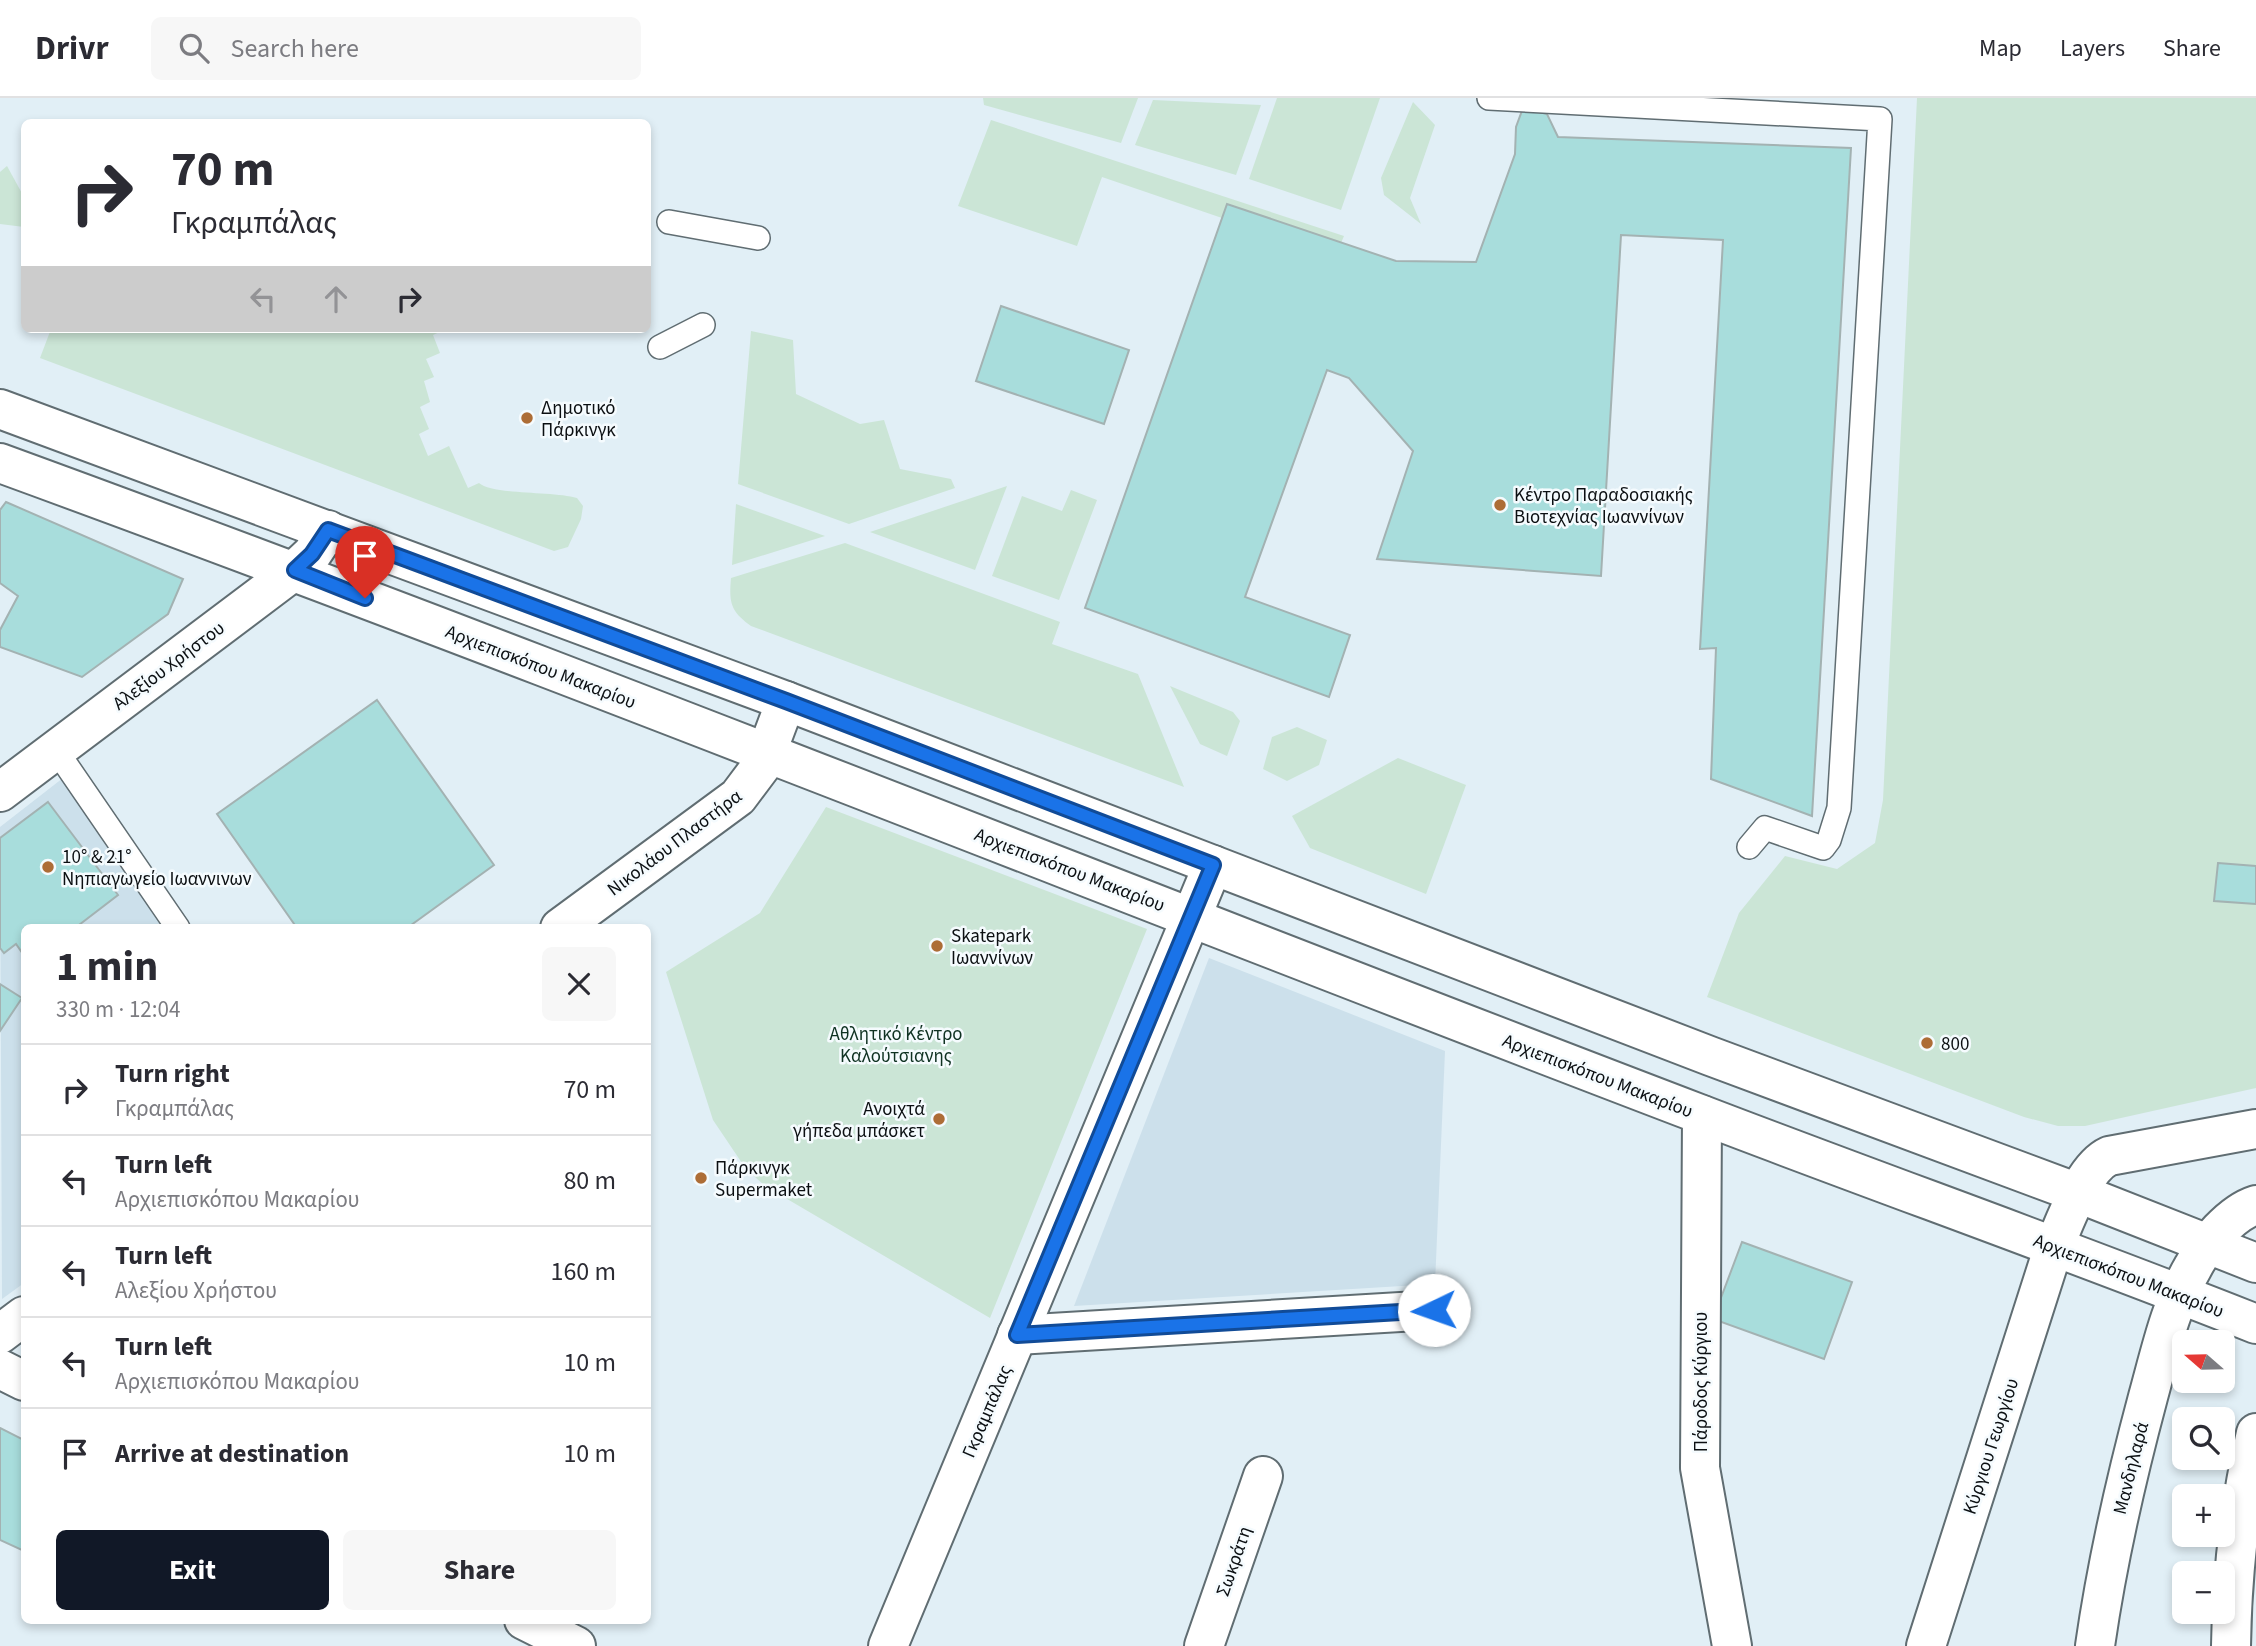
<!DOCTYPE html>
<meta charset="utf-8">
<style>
:root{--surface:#fff;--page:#f7f7f7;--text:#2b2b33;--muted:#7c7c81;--line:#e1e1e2;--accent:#111827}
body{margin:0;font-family:"Source Sans 3",sans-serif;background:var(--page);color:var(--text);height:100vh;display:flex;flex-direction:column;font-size:26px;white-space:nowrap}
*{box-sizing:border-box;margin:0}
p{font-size:23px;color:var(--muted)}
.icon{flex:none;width:38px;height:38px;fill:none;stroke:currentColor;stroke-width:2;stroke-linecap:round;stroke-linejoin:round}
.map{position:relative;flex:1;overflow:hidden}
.details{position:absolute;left:21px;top:826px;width:630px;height:700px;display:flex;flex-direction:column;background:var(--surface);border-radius:10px;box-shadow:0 4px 10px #0003}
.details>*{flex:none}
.hud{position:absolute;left:21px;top:21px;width:630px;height:214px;border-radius:10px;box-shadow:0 4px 10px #0003;background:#fff;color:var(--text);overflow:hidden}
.needle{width:46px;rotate:290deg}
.buttons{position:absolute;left:2172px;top:1232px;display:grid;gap:14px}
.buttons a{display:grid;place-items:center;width:63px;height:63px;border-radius:10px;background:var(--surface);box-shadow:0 4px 10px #0003;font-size:35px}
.pin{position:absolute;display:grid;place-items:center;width:60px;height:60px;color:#fff;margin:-72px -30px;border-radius:50% 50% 50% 0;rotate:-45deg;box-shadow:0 0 7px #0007}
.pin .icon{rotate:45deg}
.me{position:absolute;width:77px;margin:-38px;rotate:267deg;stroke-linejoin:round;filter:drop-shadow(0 0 5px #0008)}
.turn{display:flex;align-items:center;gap:24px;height:147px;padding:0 35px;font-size:32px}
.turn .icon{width:91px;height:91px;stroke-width:2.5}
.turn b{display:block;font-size:49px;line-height:60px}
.lanes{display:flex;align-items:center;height:66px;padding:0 35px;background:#0003;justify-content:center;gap:35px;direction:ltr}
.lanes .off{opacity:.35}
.round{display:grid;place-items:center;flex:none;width:74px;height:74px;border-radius:10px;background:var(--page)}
.summary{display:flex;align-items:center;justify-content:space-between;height:119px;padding:0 35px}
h1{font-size:42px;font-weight:700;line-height:52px}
.cta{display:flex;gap:14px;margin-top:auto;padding:14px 35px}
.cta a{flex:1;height:80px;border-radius:10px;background:var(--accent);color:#fff;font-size:28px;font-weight:700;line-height:80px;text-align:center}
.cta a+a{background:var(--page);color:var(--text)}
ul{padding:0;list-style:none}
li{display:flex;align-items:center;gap:21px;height:91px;padding:0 35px;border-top:2px solid var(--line)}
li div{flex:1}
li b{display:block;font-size:26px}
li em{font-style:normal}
header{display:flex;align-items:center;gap:42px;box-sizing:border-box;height:98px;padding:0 35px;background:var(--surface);border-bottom:2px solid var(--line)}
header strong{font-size:33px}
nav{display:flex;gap:38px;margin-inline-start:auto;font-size:24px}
.search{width:490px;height:63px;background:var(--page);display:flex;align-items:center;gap:18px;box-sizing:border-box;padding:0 24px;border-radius:10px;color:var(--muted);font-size:26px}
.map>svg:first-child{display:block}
.built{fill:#cce0eb}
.green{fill:#cbe5d6}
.building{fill:#a8dddc;stroke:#a3b2b2;stroke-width:2}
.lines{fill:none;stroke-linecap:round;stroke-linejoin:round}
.lane-casing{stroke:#606d72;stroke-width:26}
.street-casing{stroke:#606d72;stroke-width:42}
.secondary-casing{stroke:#606d72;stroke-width:42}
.lane{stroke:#fff;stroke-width:23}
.street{stroke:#fff;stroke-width:38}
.secondary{stroke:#fff;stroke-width:38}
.route-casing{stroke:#114b97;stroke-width:18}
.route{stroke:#1a73e8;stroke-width:12}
.poi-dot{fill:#ad6d36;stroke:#f5fbfe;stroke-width:2.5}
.labels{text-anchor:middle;stroke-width:5;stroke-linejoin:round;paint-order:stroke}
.poi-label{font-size:19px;fill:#0b0f12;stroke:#f5fbfe;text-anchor:start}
.street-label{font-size:19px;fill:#0b0f12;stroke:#f5fbfe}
.park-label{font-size:19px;fill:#0f3222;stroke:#f5fbfe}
</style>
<header>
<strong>Drivr</strong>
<div class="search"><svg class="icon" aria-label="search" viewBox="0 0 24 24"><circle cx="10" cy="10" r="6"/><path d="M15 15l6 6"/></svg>Search here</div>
<nav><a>Map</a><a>Layers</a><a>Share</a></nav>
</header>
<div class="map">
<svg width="2256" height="1548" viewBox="0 0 2256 1548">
<rect width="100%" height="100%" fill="#e1eff6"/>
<g class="built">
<path d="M63,680L166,829L24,830V1185L2,1201L0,729Z"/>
<path d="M1209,860L1445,953L1435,1186L1074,1208Z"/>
</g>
<g class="green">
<path d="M983,0H1138L1121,45L984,7Z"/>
<path d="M1277,0H1380L1341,112L1249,81Z"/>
<path d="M1917,0H2256V990L2085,1028H2058L2024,1019L1707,899L1739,815L1785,758L1837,771L1875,745L1883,702Z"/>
<path d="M1153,2L1261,7L1236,77L1135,47Z"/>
<path d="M1413,4L1435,27L1410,100L1421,126L1384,97L1381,80Z"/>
<path d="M991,22L1344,138L1341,145L1227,106L1222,120L1102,79L1077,148L958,108Z"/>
<path d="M7,68L24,99V129L0,126V74Z"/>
<path d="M51,231H446L433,237L440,255L426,261L434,279L424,283L430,304L420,309L429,331L419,336L428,358L449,348L468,390L479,385C492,397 553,393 577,400L583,408L581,421L568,449L554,453L40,260Z"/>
<path d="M751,233L793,242L796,296L860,326L884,322L900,371L951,381L955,390L849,426L738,386Z"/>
<path d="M1007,388L975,472L870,434Z"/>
<path d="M1071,392L1097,402L1059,502L992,478L1022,398L1062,413Z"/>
<path d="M736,406L825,438L732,467Z"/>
<path d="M845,445L1060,524L1052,546L1138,576L1184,689L751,528C730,513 729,504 731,480Z"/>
<path d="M1170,588L1233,614L1240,623L1227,658L1200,646Z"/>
<path d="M1297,629L1327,642L1319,667L1287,683L1263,671L1272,639Z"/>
<path d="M1398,660L1466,687L1426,796L1310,750L1292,718Z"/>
<path d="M826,709L1147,831L990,1220L765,1088L746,1071L713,1022L666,874L760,815Z"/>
</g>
<g class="building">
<path d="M1523,10L1547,16L1558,39L1851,50L1812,718L1711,681L1716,550L1700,551L1723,142L1621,137L1601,478L1377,461L1413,353L1349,280L1327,272L1245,499L1350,537L1329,599L1085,510L1227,106L1396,163L1476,164L1515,56L1516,29Z"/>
<path d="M1001,208L1129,252L1104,326L976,283Z"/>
<path d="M6,404L183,481L168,516L82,579L0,549V532L18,498L0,485V412Z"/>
<path d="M377,602L494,767L407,830H297L217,716Z"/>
<path d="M48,704L118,797L75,830H24V854L23,856L16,846L4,855L0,850V740Z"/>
<path d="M2218,765L2256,768V806L2214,803Z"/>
<path d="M0,886L22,900L0,933Z"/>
<path d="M1742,1144L1852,1184L1824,1261L1713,1221Z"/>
<path d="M0,1330L24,1342V1453L0,1442Z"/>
</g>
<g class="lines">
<g class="lane-casing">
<g id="lane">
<path d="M1489,0L1880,21L1839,710L1829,742L1823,750L1765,730L1749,749"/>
<path d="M669,124L758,140"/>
<path d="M660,249L703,227"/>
<path d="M56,652L178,830"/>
</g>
</g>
<g class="street-casing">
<g id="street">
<path d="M0,694L295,472L312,456L328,432"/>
<path d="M560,830L738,699L762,667L786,603"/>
<path d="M1702,1017L1700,1370L1732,1548"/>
<path d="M0,1236L24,1218"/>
<path d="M1017,1237L1434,1212"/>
<path d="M1204,1548L1263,1378"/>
<path d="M2231,1548C2232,1477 2240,1404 2256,1335"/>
</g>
</g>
<g class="secondary-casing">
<g id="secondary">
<path d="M0,311L786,603L1710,958L2078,1095L2256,1165"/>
<path d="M0,365C570,573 1133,800 1700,1016C1885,1087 2072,1153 2256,1226"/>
<path d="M0,1271L24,1283"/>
<path d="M524,1522L576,1548"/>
<path d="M888,1548L1213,767"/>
<path d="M1926,1548L2054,1148C2066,1123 2083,1070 2109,1058L2256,1031"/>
<path d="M2095,1548C2107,1464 2126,1381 2148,1299C2160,1256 2170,1208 2193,1169C2205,1146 2231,1115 2256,1107"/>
</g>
</g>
<use href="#lane" class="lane"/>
<use href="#street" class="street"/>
<use href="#secondary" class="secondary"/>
</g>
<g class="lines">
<g class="route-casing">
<path id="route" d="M365,500L295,472L312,456L328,432L786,603L1213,767L1017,1237L1434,1212"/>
</g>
<use href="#route" class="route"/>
</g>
<g class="poi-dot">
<circle cx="527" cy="320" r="7"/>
<circle cx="1500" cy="407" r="7"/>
<circle cx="48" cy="769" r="7"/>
<circle cx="937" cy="848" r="7"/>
<circle cx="1927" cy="945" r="7"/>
<circle cx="939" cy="1021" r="7"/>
<circle cx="701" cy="1080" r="7"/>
</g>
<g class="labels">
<g class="poi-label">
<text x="541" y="316">Δημοτικό<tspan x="541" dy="22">Πάρκινγκ</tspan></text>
<text x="1514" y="403">Κέντρο Παραδοσιακής<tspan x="1514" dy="22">Βιοτεχνίας Ιωαννίνων</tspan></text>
<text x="62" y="765">10° &amp; 21°<tspan x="62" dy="22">Νηπιαγωγείο Ιωαννινων</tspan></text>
<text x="951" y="844">Skatepark<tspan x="951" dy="22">Ιωαννίνων</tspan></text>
<text x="1941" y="952">800</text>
<text x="925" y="1017" text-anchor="end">Ανοιχτά<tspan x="925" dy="22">γήπεδα μπάσκετ</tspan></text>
<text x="715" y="1076">Πάρκινγκ<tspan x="715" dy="22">Supermaket</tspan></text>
</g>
<g class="street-label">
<text transform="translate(168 567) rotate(-37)" y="7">Αλεξίου Χρήστου</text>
<text transform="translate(541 568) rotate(21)" y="7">Αρχιεπισκόπου Μακαρίου</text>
<text transform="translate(674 744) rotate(-37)" y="7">Νικολάου Πλαστήρα</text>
<text transform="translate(1070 771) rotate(21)" y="7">Αρχιεπισκόπου Μακαρίου</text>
<text transform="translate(1598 977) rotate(21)" y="7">Αρχιεπισκόπου Μακαρίου</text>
<text transform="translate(2129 1177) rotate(21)" y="7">Αρχιεπισκόπου Μακαρίου</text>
<text transform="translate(1700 1284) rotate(-90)" y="7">Πάροδος Κύργιου</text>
<text transform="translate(986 1313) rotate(-67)" y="7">Γκραμπάλας</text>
<text transform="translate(1990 1348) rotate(-72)" y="7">Κύργιου Γεωργίου</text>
<text transform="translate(2130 1370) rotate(-76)" y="7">Μανδηλαρά</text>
<text transform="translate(1233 1463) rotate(-71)" y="7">Σωκράτη</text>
</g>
<g class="park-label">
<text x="896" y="942">Αθλητικό Κέντρο<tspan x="896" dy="22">Καλούτσιανης</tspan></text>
</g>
</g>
</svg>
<div class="buttons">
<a><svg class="needle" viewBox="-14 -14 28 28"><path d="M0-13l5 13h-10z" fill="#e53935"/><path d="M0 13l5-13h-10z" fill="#7c7c81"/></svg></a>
<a><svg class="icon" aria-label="search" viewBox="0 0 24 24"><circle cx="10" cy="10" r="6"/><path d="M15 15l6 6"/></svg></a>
<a>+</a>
<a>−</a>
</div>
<div class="pin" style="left:365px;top:500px;background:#d93025"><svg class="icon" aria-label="arrive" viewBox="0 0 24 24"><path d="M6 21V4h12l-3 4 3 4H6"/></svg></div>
<svg class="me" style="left:1434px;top:1212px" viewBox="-20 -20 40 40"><circle r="19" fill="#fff"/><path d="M0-13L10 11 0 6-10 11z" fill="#1a73e8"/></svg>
<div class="hud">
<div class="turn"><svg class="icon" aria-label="right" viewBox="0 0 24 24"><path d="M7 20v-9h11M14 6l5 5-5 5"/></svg><div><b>70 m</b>Γκραμπάλας</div></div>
<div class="lanes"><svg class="icon off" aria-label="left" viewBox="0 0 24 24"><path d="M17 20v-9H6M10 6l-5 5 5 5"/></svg><svg class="icon off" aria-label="ahead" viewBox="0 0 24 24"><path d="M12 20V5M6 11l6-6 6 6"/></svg><svg class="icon" aria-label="right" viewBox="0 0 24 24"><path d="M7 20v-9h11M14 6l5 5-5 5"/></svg></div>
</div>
<section class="details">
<div class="summary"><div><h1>1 min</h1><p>330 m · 12:04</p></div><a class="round"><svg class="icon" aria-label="close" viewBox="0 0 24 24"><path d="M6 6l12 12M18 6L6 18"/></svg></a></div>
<ul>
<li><svg class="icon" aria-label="right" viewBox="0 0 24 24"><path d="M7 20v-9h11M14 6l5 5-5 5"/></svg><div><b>Turn right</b><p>Γκραμπάλας</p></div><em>70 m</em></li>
<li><svg class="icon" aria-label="left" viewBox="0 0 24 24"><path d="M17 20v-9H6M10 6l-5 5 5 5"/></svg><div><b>Turn left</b><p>Αρχιεπισκόπου Μακαρίου</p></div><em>80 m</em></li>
<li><svg class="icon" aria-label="left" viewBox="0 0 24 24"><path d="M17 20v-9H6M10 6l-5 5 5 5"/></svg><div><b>Turn left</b><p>Αλεξίου Χρήστου</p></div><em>160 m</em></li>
<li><svg class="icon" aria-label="left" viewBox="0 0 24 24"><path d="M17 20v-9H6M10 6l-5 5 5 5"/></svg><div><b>Turn left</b><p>Αρχιεπισκόπου Μακαρίου</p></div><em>10 m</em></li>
<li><svg class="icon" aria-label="arrive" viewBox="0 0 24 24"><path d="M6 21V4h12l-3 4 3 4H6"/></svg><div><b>Arrive at destination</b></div><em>10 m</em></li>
</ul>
<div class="cta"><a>Exit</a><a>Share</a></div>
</section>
</div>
